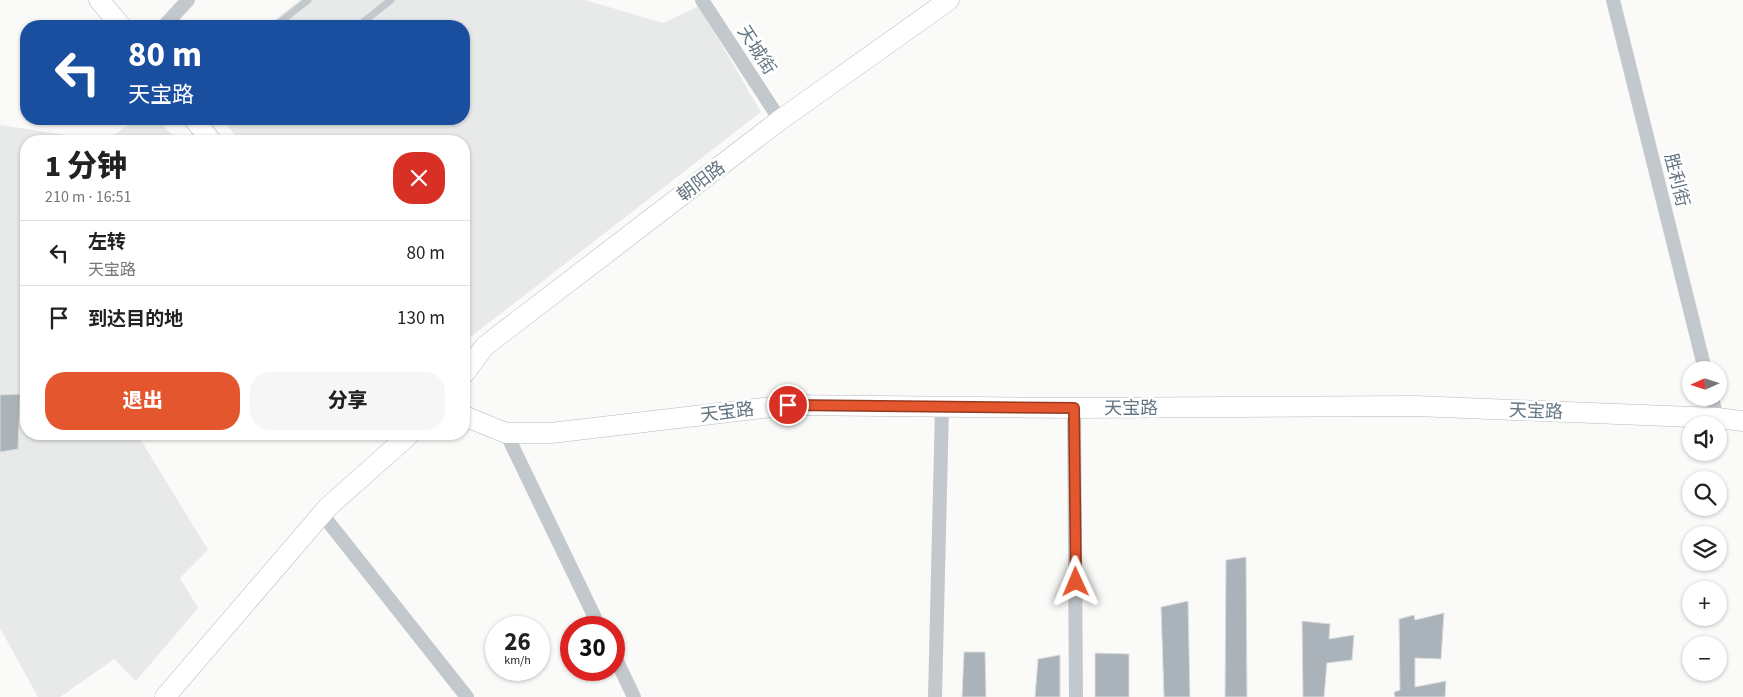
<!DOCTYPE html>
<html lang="zh">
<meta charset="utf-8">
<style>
:root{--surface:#fff;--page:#f6f6f6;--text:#222;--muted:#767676;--line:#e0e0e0;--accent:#e4572e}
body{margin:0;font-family:"Source Sans 3","Noto Sans SC",sans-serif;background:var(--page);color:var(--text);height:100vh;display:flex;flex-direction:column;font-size:19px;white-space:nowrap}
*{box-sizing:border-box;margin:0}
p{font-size:16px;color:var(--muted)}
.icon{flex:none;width:28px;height:28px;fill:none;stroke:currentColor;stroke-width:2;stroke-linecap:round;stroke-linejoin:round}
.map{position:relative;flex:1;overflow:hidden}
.details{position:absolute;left:20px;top:135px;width:450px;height:305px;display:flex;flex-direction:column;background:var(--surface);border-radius:20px;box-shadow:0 1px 4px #0004}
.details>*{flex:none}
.hud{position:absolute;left:20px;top:20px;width:450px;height:105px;border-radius:20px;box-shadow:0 1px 4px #0004;background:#1a4fa0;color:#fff;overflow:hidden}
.needle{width:32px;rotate:267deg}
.tools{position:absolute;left:1682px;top:361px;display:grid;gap:10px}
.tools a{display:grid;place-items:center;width:45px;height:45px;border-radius:50%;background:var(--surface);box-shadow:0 1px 4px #0004;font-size:25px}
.speed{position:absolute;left:485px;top:616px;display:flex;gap:10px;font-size:25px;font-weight:700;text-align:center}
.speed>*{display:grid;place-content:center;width:65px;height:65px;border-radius:50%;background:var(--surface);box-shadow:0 1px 4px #0004;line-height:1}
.speed small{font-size:12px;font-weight:400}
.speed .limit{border:8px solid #d22;background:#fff;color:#111}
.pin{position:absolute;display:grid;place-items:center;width:42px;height:42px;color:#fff;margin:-21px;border:2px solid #fff;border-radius:50%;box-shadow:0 1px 5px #0007}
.me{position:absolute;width:55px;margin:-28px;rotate:359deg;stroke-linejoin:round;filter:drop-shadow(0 0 4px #0008)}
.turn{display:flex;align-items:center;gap:18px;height:105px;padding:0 25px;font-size:22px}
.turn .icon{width:65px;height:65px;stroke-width:2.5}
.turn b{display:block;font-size:35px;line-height:42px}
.round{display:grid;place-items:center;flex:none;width:52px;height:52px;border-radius:20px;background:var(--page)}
.overview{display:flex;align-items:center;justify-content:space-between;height:85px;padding:0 25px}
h1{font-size:30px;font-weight:800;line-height:38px}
.action{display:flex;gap:10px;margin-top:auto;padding:10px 25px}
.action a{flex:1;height:58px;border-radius:20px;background:var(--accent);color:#fff;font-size:20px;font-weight:800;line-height:58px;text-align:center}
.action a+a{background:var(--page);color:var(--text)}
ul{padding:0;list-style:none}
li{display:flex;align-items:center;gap:15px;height:65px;padding:0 25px;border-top:1px solid var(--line)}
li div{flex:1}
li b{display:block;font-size:19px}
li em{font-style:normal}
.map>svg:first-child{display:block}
.built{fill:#e8e9e9}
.building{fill:#aab3b9;stroke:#dcdcda}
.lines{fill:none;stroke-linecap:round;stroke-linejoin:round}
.secondary-casing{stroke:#b3babf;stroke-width:21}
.lane{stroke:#c3c8cc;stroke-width:7}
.street{stroke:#c3c8cc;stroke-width:14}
.secondary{stroke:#fff;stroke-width:20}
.route-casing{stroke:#94391e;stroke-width:12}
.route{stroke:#e4572e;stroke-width:9}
.labels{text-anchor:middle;stroke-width:5;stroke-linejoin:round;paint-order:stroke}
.street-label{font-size:18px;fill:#657683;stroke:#fff}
</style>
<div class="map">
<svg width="1743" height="697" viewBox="0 0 1743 697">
<rect width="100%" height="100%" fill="#fafaf8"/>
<g class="built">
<path d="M300,0H585L663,23L699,6L761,112L464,342V141H240L222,119H464V26H267Z"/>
<path d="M137,119H158L177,141H26V434H137L208,550L180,578L198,608L136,681L114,659L60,697H38L0,628V125L105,141Z"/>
</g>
<g class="building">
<path d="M20,394L18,449L0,452V395Z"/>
<path d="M1246,557L1247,697H1225L1226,560Z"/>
<path d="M1188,601L1190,697H1164L1161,607Z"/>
<path d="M1444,613L1441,659L1415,658V687L1446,681L1445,697H1395L1394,692L1400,690L1399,619L1414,615L1415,620Z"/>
<path d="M1302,621L1330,624L1329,639L1354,635L1352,660L1327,663L1324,697H1303Z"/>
<path d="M964,652H985L986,697H962Z"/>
<path d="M1095,653L1129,654V697H1095Z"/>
<path d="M1060,655V697H1035L1038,659Z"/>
</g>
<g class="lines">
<g class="secondary-casing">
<g id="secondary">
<path d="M99,0L121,26"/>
<path d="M194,119L211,141"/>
<path d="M464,374L485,346L780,120L949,0"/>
<path d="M464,416L506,433H551L788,405L1074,408L1415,406L1717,418L1743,421"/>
<path d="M165,697L328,507L410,434"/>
</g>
</g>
<g class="lane">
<path d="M275,26L308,0"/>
<path d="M358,26L391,0"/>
</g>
<g class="street">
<path d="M702,0L780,120"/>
<path d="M1613,0L1705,370"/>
<path d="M164,26L188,0"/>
<path d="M1712,398L1717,418"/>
<path d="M1074,408L1076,697"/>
<path d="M506,433L600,628"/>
<path d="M322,514L467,697"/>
<path d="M614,655L634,697"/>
<path d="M935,697L942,407"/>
</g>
<use href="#secondary" class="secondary"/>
</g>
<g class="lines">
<g class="route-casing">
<path id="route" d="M788,405L1074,408L1076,582"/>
</g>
<use href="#route" class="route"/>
</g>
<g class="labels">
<g class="street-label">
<text transform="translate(757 50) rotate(57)" y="6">天城街</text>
<text transform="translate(1677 180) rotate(76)" y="6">胜利街</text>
<text transform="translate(701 181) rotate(-37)" y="6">朝阳路</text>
<text x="1131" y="414">天宝路</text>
<text transform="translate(1536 411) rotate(2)" y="6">天宝路</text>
<text transform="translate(727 412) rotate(-7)" y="6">天宝路</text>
</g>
</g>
</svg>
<div class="tools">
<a><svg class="needle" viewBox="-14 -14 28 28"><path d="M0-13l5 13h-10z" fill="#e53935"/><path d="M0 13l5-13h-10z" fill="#767676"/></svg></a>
<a><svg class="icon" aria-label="sound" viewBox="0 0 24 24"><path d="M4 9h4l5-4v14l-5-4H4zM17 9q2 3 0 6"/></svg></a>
<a><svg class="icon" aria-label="search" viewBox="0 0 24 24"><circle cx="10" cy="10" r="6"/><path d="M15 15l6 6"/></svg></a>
<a><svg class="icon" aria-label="layers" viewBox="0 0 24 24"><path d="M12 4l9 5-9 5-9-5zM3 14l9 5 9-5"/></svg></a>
<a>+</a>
<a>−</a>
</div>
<div class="speed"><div>26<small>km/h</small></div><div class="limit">30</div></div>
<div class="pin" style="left:788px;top:405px;background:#d93025"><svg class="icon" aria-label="arrive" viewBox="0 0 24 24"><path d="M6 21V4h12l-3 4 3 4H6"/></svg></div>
<svg class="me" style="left:1076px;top:582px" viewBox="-20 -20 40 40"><path d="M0-17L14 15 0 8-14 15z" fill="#e4572e" stroke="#fff" stroke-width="4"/></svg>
<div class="hud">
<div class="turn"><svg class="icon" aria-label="left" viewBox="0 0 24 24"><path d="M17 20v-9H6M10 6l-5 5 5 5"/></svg><div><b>80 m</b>天宝路</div></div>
</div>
<section class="details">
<div class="overview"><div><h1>1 分钟</h1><p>210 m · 16:51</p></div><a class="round" style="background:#d93025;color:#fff"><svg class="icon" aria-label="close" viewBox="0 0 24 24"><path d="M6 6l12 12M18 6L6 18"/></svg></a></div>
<ul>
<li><svg class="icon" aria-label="left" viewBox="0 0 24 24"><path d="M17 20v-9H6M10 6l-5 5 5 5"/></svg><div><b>左转</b><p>天宝路</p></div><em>80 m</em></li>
<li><svg class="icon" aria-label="arrive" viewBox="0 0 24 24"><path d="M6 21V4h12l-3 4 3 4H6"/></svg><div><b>到达目的地</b></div><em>130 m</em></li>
</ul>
<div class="action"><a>退出</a><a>分享</a></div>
</section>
</div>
